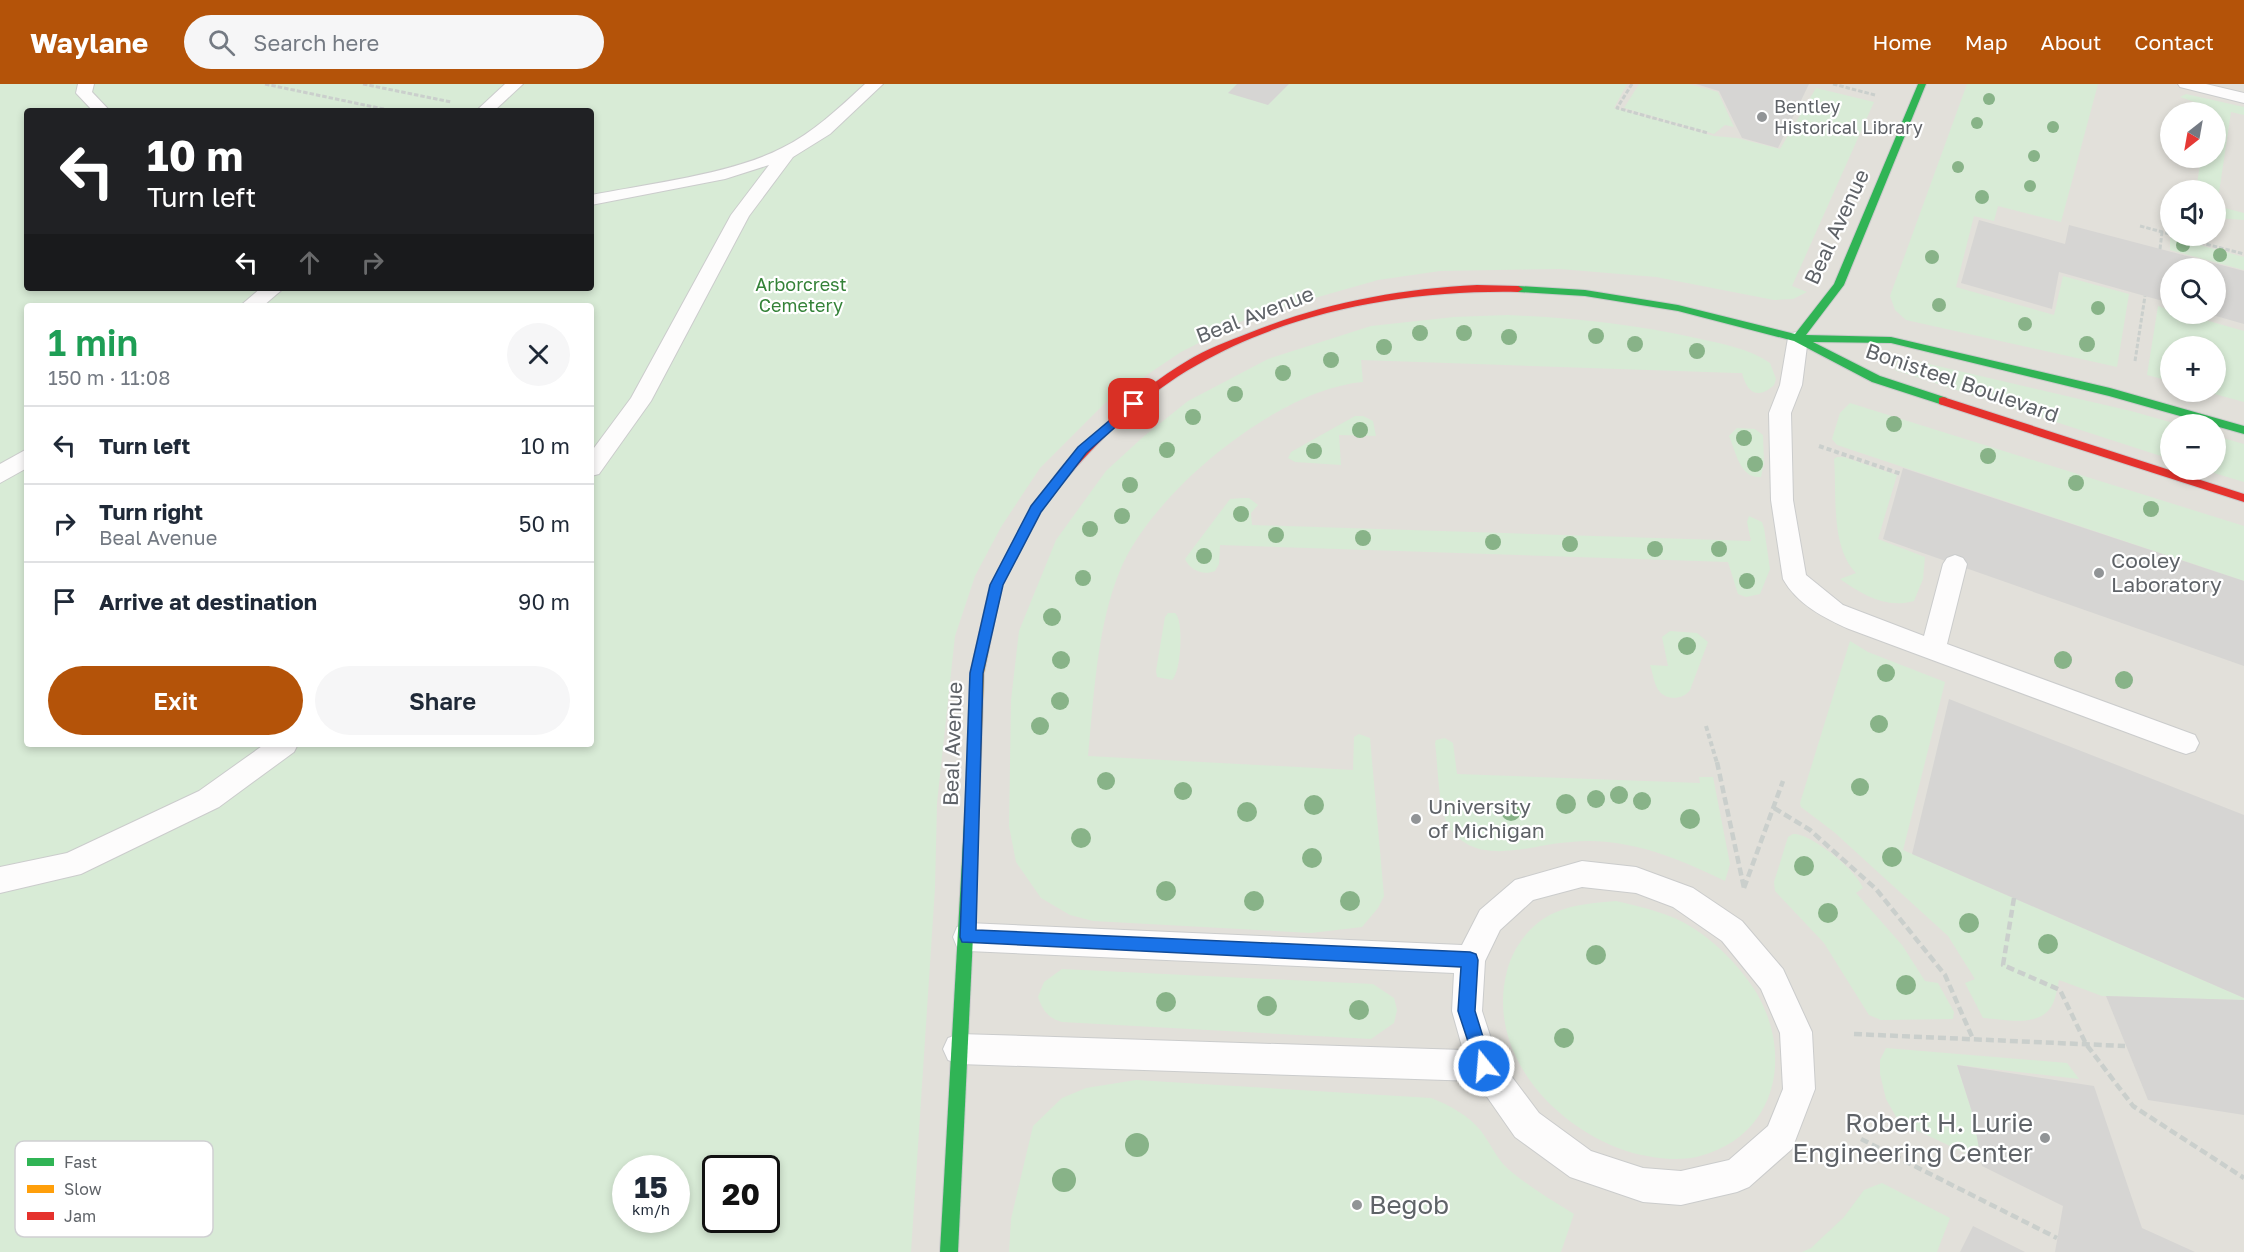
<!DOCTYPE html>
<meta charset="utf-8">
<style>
:root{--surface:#fff;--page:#f6f6f7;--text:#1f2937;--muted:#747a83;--line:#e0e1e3;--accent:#b45309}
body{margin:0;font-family:"Golos Text",sans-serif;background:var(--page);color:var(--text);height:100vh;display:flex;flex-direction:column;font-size:22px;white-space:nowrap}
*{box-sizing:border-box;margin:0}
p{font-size:20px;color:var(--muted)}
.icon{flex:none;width:33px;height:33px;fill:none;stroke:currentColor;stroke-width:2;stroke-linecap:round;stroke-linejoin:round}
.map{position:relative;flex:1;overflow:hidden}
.drawer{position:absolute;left:24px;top:219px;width:570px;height:444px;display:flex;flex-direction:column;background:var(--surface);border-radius:6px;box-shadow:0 3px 9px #0003}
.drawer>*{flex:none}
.banner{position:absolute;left:24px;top:24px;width:570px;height:183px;border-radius:6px;box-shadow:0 3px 9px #0003;background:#202124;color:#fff;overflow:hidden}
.needle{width:39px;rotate:211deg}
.controls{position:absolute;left:2160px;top:18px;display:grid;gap:12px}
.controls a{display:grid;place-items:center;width:66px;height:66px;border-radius:50%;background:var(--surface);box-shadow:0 3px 9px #0003;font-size:30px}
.speed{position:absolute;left:612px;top:1071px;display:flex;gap:12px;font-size:30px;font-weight:700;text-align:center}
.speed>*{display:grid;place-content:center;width:78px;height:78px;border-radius:50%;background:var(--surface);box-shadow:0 3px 9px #0003;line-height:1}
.speed small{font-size:15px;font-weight:400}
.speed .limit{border:3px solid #111;border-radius:9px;background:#fff;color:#111}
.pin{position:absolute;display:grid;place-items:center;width:51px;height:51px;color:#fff;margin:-26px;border-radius:12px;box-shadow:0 3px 9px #0006}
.me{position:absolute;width:66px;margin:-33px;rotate:343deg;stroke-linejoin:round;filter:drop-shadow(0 0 4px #0008)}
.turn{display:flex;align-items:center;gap:21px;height:126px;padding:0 24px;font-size:27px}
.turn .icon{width:78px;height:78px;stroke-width:2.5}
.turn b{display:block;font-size:42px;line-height:51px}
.lanes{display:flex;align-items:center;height:57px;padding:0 24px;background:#0003;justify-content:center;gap:30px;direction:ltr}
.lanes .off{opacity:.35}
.round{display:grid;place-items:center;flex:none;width:63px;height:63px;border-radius:32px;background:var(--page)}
.overview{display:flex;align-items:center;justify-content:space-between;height:102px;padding:0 24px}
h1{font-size:36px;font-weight:600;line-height:45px;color:#1e9e55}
.action{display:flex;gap:12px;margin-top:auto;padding:12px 24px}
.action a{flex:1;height:69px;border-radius:36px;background:var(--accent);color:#fff;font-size:24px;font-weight:600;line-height:69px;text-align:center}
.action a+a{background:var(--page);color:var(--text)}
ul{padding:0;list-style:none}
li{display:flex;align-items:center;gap:18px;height:78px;padding:0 24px;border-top:2px solid var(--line)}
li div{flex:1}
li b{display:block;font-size:22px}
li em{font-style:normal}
header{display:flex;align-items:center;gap:36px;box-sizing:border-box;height:84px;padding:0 30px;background:var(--accent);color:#fff}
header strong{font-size:28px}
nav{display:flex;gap:33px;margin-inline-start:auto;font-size:21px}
.search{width:420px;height:54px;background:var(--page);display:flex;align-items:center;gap:15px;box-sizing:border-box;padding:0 21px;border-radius:33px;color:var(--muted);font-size:22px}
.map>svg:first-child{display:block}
.education{fill:#e2e0da;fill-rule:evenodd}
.green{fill:#d8ebd6;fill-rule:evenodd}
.building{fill:#d6d5d3}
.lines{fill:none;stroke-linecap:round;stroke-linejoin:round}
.lane-casing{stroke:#cbcccc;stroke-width:2}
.fast-casing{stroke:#cacacb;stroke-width:2}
.slow-casing{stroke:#cacacb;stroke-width:2}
.jam-casing{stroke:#cacacb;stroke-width:2}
.path-far2{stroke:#cacfcc;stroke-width:3;stroke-dasharray:4.5 2;stroke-linecap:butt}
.path-far1{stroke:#cacfcc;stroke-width:4;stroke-dasharray:5 3;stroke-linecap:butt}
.path{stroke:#cacfcc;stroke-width:4.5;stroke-dasharray:8 4;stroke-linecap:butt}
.lane{fill:#fdfcfc;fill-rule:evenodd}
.fast{fill:#30b455;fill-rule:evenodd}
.slow{fill:#ff9f0a;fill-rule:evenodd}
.jam{fill:#e5322d;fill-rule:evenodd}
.tree{fill:#88b388}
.route{fill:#1a73e8;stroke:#114b97;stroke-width:1.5}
.poi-dot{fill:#919496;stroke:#fff;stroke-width:2}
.labels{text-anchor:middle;stroke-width:4.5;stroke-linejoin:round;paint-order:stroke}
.far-poi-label{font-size:18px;fill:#5f6368;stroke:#fff;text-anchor:start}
.far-park-label{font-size:18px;fill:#348238;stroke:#fff}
.street-label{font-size:21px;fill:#5f6368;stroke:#fff}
.poi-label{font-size:21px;fill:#5f6368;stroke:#fff;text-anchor:start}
.near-poi-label{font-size:26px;fill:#5f6368;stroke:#fff;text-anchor:end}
.key{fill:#fff;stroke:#cfd0d2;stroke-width:1.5}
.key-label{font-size:16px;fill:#5f6368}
</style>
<header>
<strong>Waylane</strong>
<div class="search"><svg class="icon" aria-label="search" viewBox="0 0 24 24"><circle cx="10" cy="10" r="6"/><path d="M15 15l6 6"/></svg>Search here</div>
<nav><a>Home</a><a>Map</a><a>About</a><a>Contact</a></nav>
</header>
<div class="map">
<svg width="2244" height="1168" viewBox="0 0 2244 1168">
<rect width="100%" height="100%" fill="#efeeea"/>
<path class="education" d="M1299,0H2244V1168H170ZM2170,28H2216V74H2170ZM2170,106H2216V152H2170ZM2170,184H2216V230H2170ZM2170,262H2216V308H2170ZM2170,340H2216V386H2170ZM626,1084H676V1136H626ZM716,1084H766V1136H716Z"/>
<g class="green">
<path d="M0,0H1627L1614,24L1714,52L1737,54L1780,65L1816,4L1874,18L1792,202L1807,208L1793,215L1774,216L1656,193L1560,185L1440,187L1378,196L1252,232L1181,268L1105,319L1040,384L1001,443L975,492L955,552L937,719L935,804L911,1168H0ZM27,27H591V204H27ZM27,222H591V660H27ZM626,1084H676V1136H626ZM716,1084H766V1136H716Z"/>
<path d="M1639,0H1689L1718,8L1734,43L1725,41L1714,50L1624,24Z"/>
<path d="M1967,0H2098L2061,138L1998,122L1994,137L1974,132L1956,203L2054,231L2063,192L2129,210L2117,283L1906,236L1895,226L1890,212Z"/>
<path d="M2186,10L2244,23V31L2231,28L2217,122L2244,129V136L2216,134V106H2196L2201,74H2216V28H2208L2209,23L2180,13Z"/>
<path d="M2170,153L2244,173V186L2170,166Z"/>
<path d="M2158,222L2170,226V230H2184L2244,247V318L2207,308H2216V262H2170V297L2147,291Z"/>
<path d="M1508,231C1572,234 1634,240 1696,254C1722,260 1748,264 1770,279L1776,295L1774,301C1758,316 1747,309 1742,289H1736L1361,276L1363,298C1278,305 1154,407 1121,484C1097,540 1094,612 1088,672L1353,686L1354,653L1359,650L1370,654L1384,812L1378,824L1362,843L1311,849L1093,837L1070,831L1041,814L1016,778L1009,742L1011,616L1019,547L1056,456L1106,387L1143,353L1188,317L1268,275L1371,242L1454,233Z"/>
<path d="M1899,273L2131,327L2177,340H2170V375L1895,286Z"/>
<path d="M1850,319L2244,442V497L1837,361L1832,355L1840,329Z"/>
<path d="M1355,332H1363L1373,337L1376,352L1339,351L1341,381L1295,378L1288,374L1291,368Z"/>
<path d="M1737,344L1755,345L1763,351L1764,379L1761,393C1740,395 1736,368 1729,352Z"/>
<path d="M2216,352L2244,360V398L2204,386H2216Z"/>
<path d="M1837,373H1844L1897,391L1878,455L1925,473L1923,495L1914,517C1886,525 1863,511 1840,495L1856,489C1830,462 1837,410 1834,375Z"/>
<path d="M1242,414H1249L1258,421L1251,429L1252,441L1751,457L1747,438L1749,432L1762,438L1764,444L1770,485L1760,510L1746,513L1738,510L1728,478L1220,461L1219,480L1215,487C1203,492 1190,486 1185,475L1230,415Z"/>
<path d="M1168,529H1175C1184,536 1181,588 1172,596L1157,593L1156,587L1165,533Z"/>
<path d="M1670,547L1697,549L1708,558L1690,606C1684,615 1668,617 1660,608C1654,602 1653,589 1650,581L1668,582L1662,553Z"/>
<path d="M1850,557L1868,568L1945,598L1903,766L2244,914V916L2102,912L2059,896C2057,905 2056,915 2051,923C2038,944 2003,935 1983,934L1965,899L1975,895L1948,852L1834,748L1801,723L1800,719Z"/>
<path d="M1445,654L1453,659L1457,690L1700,699L1699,693H1713L1730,780L1725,797C1691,781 1659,766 1622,760C1605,757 1588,756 1571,758C1531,760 1480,784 1450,745C1438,728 1438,680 1435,659L1436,656Z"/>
<path d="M1793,750C1810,748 1858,788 1863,804L1856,809L1902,861L1925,897L1938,899L1954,928L1953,935L1881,936L1869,931L1824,859L1775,807L1774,798L1788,753Z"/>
<path d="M1616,817C1642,823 1670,829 1693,844C1717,859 1741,884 1756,908C1794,972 1776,1052 1700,1072C1679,1078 1653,1074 1633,1069C1557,1047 1485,970 1507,887C1513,863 1531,839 1554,829C1574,820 1594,819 1616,817Z"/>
<path d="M1062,885L1373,900L1394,914L1397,926L1394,939L1371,955L1062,938C1048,934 1043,927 1038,913L1044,898Z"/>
<path d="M1886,964L2067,979L2079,995L1957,981L1973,1031L1982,1077L1899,1038L1886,1015L1880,990V976Z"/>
<path d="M1136,996L1431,1014C1449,1021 1468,1031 1481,1047C1491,1060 1496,1074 1508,1085C1528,1102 1551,1116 1574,1130L1561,1168H1009L1011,1135L1033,1042L1062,1014L1086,1004Z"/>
<path d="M1882,1099L1950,1134L1937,1168H1802L1811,1164L1844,1133L1864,1106Z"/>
</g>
<g class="building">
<path d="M1237,0H1289L1268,21L1228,9Z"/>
<path d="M1696,0H1809L1778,64L1742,54L1719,7Z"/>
<path d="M1979,136L2065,160L2069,141L2244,187V240L2209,230H2216V184H2170V219L2059,188L2052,225L1961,199Z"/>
<path d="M1903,384L2244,497V582L1883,455Z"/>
<path d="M1949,615L2244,731V914L1912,770Z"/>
<path d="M2106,912L2244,916V1031L2148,1016Z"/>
<path d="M1957,981L2094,1002L2142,1144L2195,1168H2055L2063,1122L1982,1082L1973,1031Z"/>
<path d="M1973,1142L2025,1168H1960Z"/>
</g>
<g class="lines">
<g class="lane-casing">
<g id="lane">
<path d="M78,0H94L92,8L110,27H93L76,9Z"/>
<path d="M505,0H523L494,27H476Z"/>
<path d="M865,0H883L830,50L793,73L749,132L651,317L599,390L591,392V368L631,314L731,131L769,81L725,95L591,121V111C647,100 732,90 782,64C814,48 839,24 865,0Z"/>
<path d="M2178,0H2206L2244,9V19L2180,3Z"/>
<path d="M261,204H284L263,222H240Z"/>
<path d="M1798,248L1805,249L1808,254L1802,301L1791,329L1793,416L1806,491L1843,521L1924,552L1943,480L1947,474L1955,471L1963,474L1967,480L1947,560L2195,651L2199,659L2195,667L2186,670L2177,667L1849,545C1824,534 1797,520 1783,495L1771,416L1769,329L1780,301L1788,254L1791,249Z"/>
<path d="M27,365V384L0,399V380Z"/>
<path d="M265,660H298L294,668L219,723L81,790L0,809V783L67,769L199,707Z"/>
<path d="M1582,777L1636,783L1693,804L1742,837L1783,885L1812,948L1815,1005L1792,1065L1749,1103L1737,1108L1681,1121L1643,1118L1570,1093L1515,1053L1476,997L959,980L948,976L943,965L948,954L959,950L1463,966L1452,927L1454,889L968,867L957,863L953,853L957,843L968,839L1462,861L1480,826L1515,796ZM1582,803L1636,809L1673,823L1722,857L1761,905L1780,949L1783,1005L1768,1042L1729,1076L1681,1087L1643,1084L1591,1067L1539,1029L1497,973L1482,927L1485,877L1500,846L1533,816Z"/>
</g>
</g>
<g class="fast-casing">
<g id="fast">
<path d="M1918,0H1926L1844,201L1806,251L1891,253L2110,304L2244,342V350L2109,312L1891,259L1813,258L1880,292L1947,314V320L1943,321L1872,298L1794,257L1678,227L1585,212L1518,208L1513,205L1518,202L1585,206L1678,221L1795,250L1834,200Z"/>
<path d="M973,698L978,700L980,704L958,1168H940L966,704L968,700Z"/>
</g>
</g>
<g class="slow-casing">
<path id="slow" d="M1057,394L1063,398L1041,428L1002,501L984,589L980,704L978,708L973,710L968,708L966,704L970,589L990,501L1032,423L1053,395Z"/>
</g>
<g class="jam-casing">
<g id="jam">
<path d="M1477,201L1518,202L1523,205L1518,208C1410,206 1292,226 1197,281C1145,310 1099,355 1061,401L1057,402L1051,398C1066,374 1090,354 1111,335C1134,314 1160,293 1187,277C1206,265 1229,257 1249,249C1323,219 1398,205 1477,201Z"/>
<path d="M1943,313L2244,410V418L1939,320V314Z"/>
</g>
</g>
<g class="path-far2">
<path d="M265,0L393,27"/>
<path d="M363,0L451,18"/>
<path d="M1632,0L1617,24L1708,49"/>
<path d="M1833,0L1875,11"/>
<path d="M2140,142L2170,150"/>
<path d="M2175,152L2244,170"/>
<path d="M2160,165L2162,148"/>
<path d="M2135,277L2145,212"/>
</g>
<g class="path-far1">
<path d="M1819,362L1901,390"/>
<path d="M1706,642L1717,679"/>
</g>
<g class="path">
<path d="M1717,678L1744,804"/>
<path d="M1774,724L1810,746L1876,805L1945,891L1973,955"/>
<path d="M1744,804L1783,697"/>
<path d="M2014,814L2003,881L2060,906L2086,960L2133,1022L2244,1094"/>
<path d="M1854,950L2125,962"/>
<path d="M1861,1055L2057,1154"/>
</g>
<use href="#lane" class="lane"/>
<use href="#fast" class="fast"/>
<use href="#slow" class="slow"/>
<use href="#jam" class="jam"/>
</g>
<g class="tree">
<circle cx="1989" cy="15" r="6"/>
<circle cx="1977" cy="39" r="6"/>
<circle cx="2053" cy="43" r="6"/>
<circle cx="2034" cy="72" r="6"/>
<circle cx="1958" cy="83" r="6"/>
<circle cx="2030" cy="102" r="6"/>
<circle cx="1982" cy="113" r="7"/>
<circle cx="2183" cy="161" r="7"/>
<circle cx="2220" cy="171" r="7"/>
<circle cx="1932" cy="173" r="7"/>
<circle cx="1939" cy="221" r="7"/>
<circle cx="2098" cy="224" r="7"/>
<circle cx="2025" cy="240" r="7"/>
<circle cx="1420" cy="249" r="8"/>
<circle cx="1464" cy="249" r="8"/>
<circle cx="1596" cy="252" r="8"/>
<circle cx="1509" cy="253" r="8"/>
<circle cx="1635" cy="260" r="8"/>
<circle cx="2087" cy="260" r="8"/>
<circle cx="1384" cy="263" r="8"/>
<circle cx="1697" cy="267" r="8"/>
<circle cx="1331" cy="276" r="8"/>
<circle cx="1283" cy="289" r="8"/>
<circle cx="1235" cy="310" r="8"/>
<circle cx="1193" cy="333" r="8"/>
<circle cx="1894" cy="340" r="8"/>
<circle cx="1360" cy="346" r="8"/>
<circle cx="1744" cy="354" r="8"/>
<circle cx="1167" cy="366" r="8"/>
<circle cx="1314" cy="367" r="8"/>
<circle cx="1988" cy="372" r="8"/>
<circle cx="1755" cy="380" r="8"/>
<circle cx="2076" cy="399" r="8"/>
<circle cx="1130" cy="401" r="8"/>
<circle cx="2151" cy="425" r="8"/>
<circle cx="1241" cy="430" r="8"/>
<circle cx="1122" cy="432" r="8"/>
<circle cx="1090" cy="445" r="8"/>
<circle cx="1276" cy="451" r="8"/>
<circle cx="1363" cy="454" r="8"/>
<circle cx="1493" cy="458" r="8"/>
<circle cx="1570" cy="460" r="8"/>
<circle cx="1655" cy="465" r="8"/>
<circle cx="1719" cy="465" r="8"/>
<circle cx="1204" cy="472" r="8"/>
<circle cx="1083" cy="494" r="8"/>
<circle cx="1747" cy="497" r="8"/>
<circle cx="1052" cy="533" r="9"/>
<circle cx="1687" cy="562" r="9"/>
<circle cx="1061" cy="576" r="9"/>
<circle cx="2063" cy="576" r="9"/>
<circle cx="1886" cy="589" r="9"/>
<circle cx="2124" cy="596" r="9"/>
<circle cx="1060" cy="617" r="9"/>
<circle cx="1879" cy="640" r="9"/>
<circle cx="1040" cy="642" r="9"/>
<circle cx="1106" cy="697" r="9"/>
<circle cx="1860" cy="703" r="9"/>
<circle cx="1183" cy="707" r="9"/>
<circle cx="1619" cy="711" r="9"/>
<circle cx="1596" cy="715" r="9"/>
<circle cx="1642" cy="717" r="9"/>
<circle cx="1566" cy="720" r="10"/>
<circle cx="1314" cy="721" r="10"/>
<circle cx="1511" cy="727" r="10"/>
<circle cx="1247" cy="728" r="10"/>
<circle cx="1690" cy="735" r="10"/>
<circle cx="1081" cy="754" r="10"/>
<circle cx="1892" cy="773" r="10"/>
<circle cx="1312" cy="774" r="10"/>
<circle cx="1804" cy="782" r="10"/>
<circle cx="1166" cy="807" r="10"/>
<circle cx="1254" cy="817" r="10"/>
<circle cx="1350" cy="817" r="10"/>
<circle cx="1828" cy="829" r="10"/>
<circle cx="1969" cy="839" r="10"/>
<circle cx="2048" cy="860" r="10"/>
<circle cx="1596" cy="871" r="10"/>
<circle cx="1906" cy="901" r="10"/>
<circle cx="1166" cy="918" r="10"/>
<circle cx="1267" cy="922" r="10"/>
<circle cx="1359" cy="926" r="10"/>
<circle cx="1564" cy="954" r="10"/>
<circle cx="1137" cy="1061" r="12"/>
<circle cx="1064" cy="1096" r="12"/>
</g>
<path class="route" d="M1134,316L1139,320L1138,323L1086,369L1041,428L1003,501L983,589L976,846L1470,868L1476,870L1478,876L1475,927L1492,982L1490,988L1484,990L1478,988L1458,927L1461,883L962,858L960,853L970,589L990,501L1031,422L1078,363Z"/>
<g class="poi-dot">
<circle cx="1762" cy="33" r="6"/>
<circle cx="2099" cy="489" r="6"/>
<circle cx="1416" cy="735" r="6"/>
<circle cx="2045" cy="1054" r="6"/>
<circle cx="1357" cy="1121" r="6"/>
</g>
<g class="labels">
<g class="far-poi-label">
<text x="1774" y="29">Bentley<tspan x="1774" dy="21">Historical Library</tspan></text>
</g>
<g class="far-park-label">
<text x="801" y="207">Arborcrest<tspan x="801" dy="21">Cemetery</tspan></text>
</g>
<g class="street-label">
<text transform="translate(1837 143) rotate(-65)" y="7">Beal Avenue</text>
<text transform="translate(1255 231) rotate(-21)" y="7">Beal Avenue</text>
<text transform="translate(1962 299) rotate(19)" y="7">Bonisteel Boulevard</text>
<text transform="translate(953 660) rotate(-88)" y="7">Beal Avenue</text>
</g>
<g class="poi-label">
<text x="2111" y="484">Cooley<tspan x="2111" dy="24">Laboratory</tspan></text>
<text x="1428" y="730">University<tspan x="1428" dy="24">of Michigan</tspan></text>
</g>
<g class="near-poi-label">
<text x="2033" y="1048">Robert H. Lurie<tspan x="2033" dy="30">Engineering Center</tspan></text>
<text x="1369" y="1130" text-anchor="start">Begob</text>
</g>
</g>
<rect x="15" y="1057" width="198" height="96" rx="9" class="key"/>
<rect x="27" y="1074" width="27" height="8" fill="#30b455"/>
<rect x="27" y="1101" width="27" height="8" fill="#ff9f0a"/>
<rect x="27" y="1128" width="27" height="8" fill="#e5322d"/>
<g class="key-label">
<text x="64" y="1084">Fast</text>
<text x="64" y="1111">Slow</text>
<text x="64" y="1138">Jam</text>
</g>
</svg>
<div class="controls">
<a><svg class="needle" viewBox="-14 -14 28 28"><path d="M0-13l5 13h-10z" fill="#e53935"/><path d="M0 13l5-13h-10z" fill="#747a83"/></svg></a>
<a><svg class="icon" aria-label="sound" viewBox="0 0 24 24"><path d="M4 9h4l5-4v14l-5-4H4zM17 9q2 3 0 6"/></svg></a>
<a><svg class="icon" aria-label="search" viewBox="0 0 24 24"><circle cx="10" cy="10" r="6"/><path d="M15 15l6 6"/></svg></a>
<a>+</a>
<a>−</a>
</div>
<div class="speed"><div>15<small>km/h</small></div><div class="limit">20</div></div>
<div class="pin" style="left:1134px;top:320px;background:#d93025"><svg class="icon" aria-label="arrive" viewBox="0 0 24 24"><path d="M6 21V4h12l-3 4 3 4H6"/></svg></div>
<svg class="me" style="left:1484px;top:982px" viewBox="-20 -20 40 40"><circle r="17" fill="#1a73e8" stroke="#fff" stroke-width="3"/><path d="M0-11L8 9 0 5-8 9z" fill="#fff"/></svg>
<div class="banner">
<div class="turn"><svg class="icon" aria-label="left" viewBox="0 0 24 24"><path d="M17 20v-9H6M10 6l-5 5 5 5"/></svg><div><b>10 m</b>Turn left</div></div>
<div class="lanes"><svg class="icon" aria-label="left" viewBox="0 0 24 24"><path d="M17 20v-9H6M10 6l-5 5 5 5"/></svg><svg class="icon off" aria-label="ahead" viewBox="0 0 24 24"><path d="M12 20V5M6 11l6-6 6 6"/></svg><svg class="icon off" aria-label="right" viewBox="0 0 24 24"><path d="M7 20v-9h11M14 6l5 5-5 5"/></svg></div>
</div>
<section class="drawer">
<div class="overview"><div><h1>1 min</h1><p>150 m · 11:08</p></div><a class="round"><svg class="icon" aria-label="close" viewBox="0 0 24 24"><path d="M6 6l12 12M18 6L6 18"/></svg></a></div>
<ul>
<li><svg class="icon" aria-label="left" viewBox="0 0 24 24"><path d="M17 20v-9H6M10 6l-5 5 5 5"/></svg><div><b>Turn left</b></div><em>10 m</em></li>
<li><svg class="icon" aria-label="right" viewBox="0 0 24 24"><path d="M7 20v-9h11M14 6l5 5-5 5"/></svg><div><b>Turn right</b><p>Beal Avenue</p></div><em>50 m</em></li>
<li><svg class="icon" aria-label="arrive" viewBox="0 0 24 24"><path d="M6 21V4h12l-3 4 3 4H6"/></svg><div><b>Arrive at destination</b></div><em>90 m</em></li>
</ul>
<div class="action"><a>Exit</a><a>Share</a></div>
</section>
</div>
